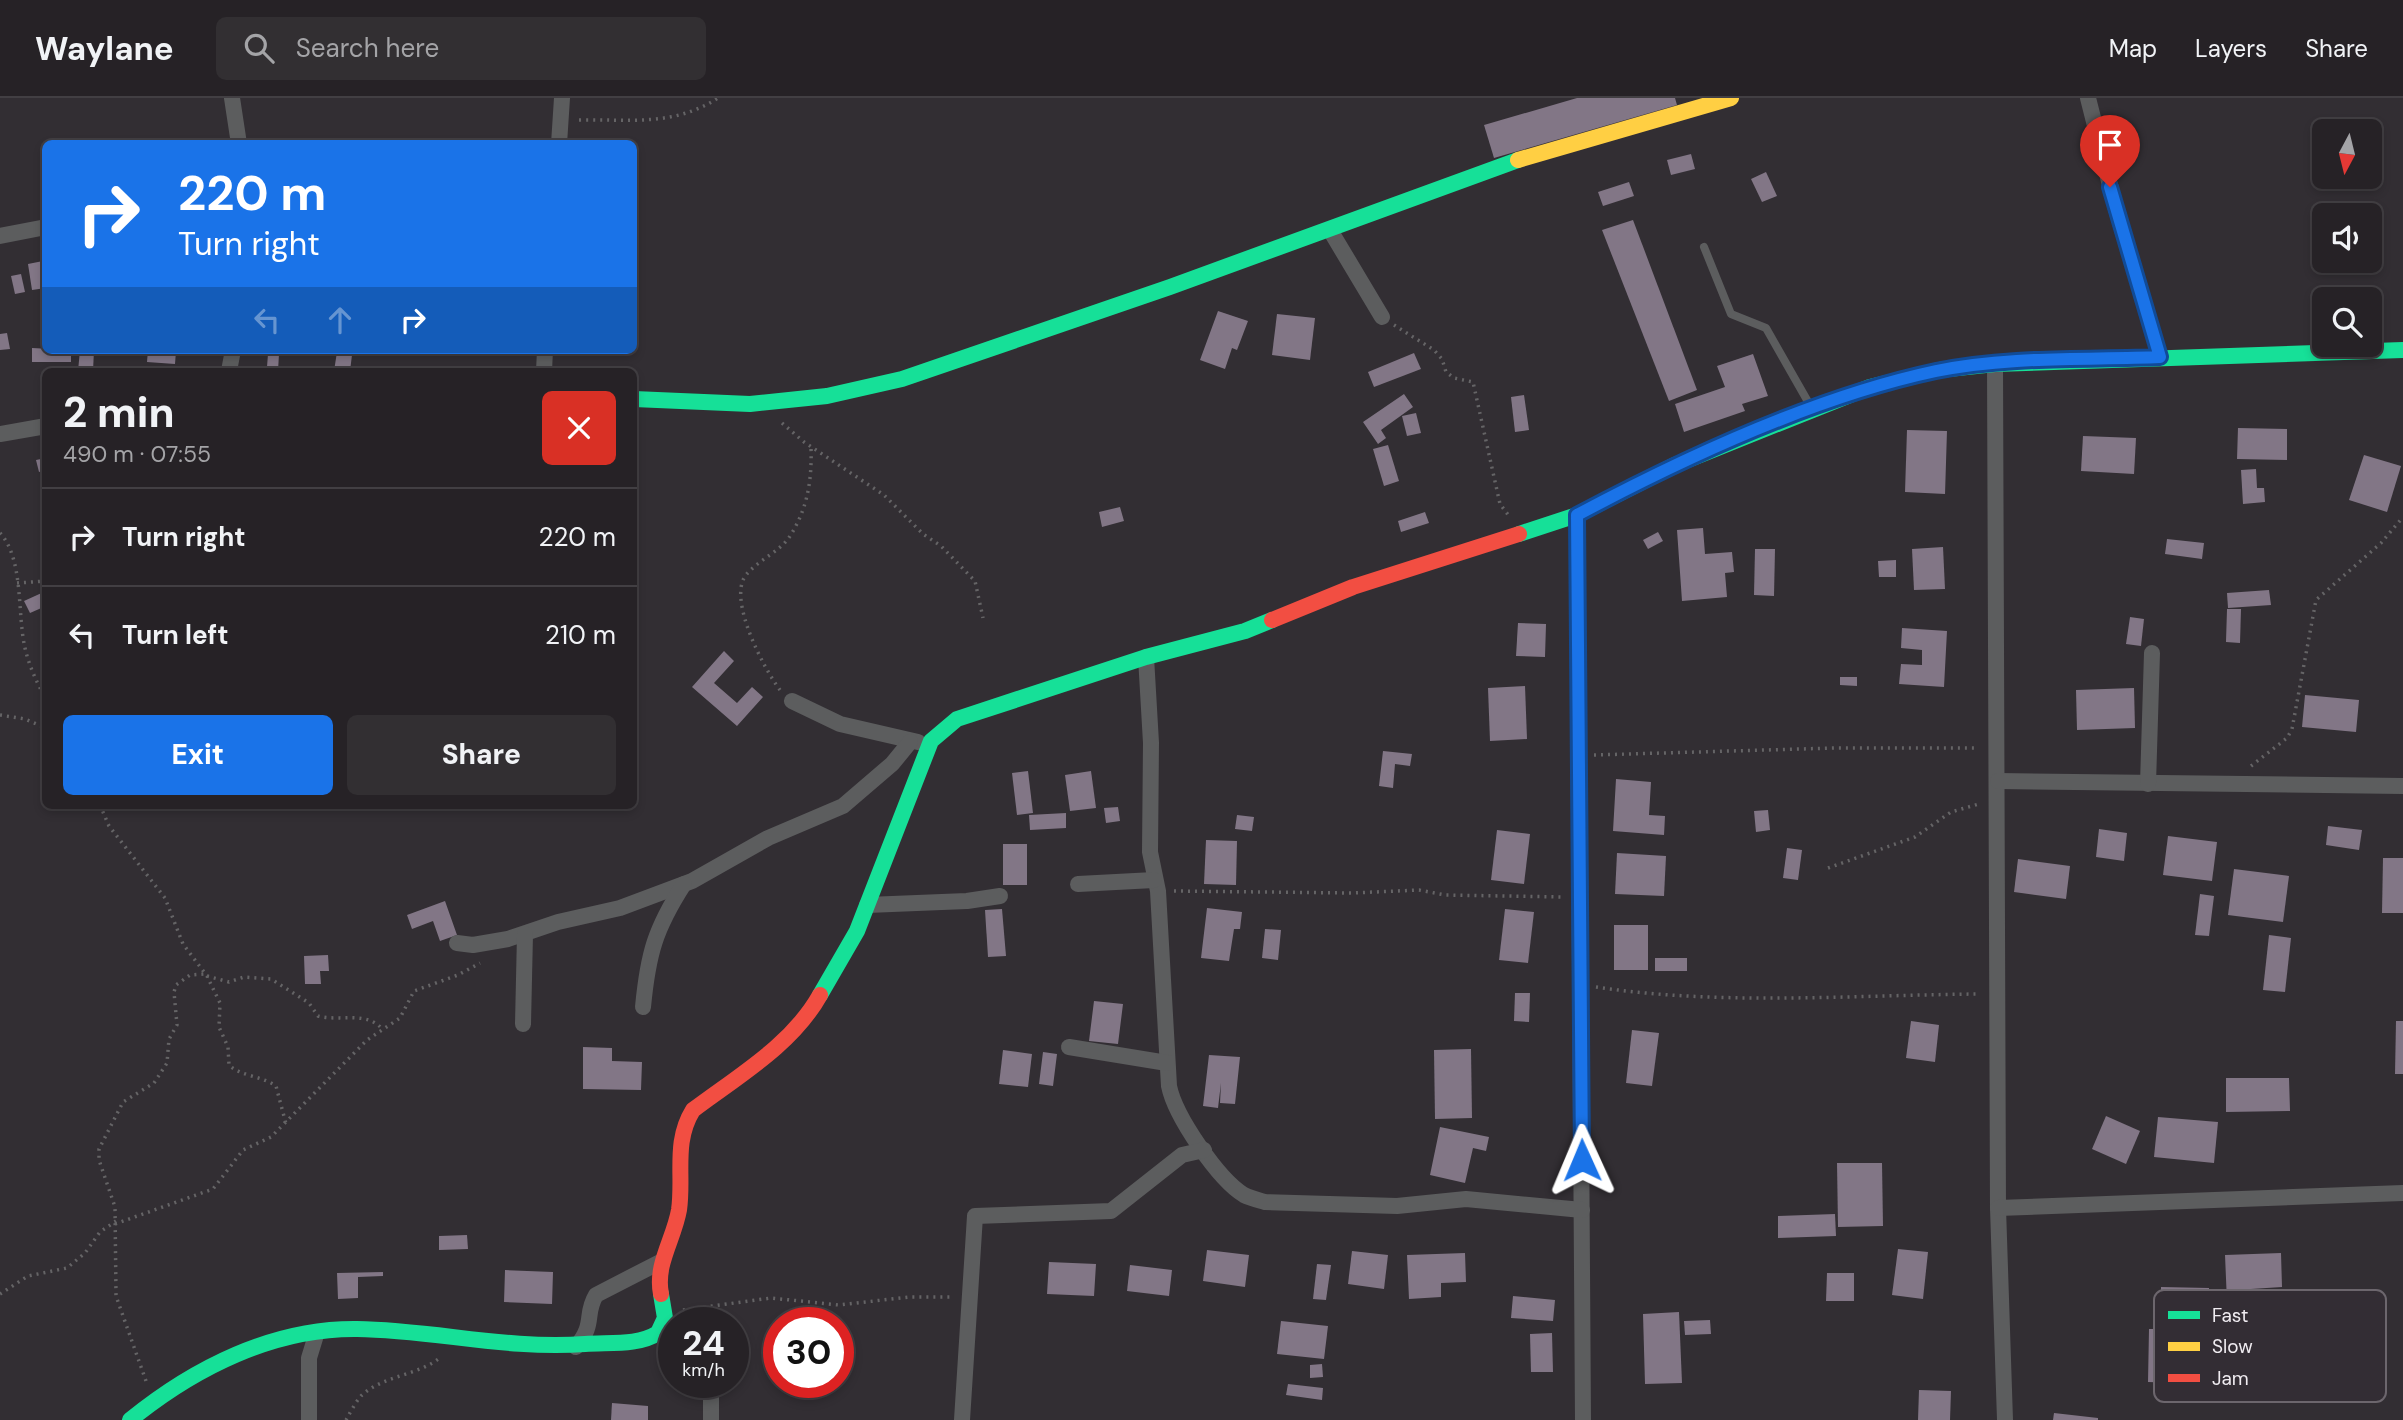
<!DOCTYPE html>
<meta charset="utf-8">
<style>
:root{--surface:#262226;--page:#322f32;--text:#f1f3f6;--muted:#a4a4a7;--line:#423f43;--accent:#1a73e8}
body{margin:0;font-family:"DM Sans",sans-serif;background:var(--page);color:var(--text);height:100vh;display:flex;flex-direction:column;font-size:26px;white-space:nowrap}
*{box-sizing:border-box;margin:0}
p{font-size:23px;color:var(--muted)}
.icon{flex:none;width:38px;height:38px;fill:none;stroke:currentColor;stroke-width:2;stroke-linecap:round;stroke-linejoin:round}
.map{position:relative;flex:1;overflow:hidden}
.drawer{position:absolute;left:42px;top:270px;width:595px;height:441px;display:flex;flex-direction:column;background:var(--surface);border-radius:10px;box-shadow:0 4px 10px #0003,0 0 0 2px var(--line)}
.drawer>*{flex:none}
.banner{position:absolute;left:42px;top:42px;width:595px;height:214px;border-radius:10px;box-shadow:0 4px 10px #0003,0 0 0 2px var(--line);background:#1a73e8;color:#fff;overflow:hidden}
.needle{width:46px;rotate:187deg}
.tools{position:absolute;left:2312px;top:21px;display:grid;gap:14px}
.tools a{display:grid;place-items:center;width:70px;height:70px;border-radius:10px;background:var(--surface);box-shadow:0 4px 10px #0003,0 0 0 2px var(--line);font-size:35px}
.speed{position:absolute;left:658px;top:1209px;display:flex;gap:14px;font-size:35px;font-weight:700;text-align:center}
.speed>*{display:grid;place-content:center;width:91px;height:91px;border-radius:50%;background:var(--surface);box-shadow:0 4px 10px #0003,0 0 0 2px var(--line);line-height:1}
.speed small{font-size:18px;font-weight:400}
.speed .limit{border:10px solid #d22;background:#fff;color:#111}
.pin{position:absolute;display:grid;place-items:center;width:60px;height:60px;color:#fff;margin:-72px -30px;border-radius:50% 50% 50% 0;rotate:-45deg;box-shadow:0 0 7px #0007}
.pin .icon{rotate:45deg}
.me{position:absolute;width:77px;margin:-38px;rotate:359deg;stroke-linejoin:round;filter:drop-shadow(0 0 5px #0008)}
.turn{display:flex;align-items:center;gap:24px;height:147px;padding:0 21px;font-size:32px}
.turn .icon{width:91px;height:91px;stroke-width:2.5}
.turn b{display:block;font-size:49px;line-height:60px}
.lanes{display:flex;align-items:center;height:66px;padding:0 21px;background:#0003;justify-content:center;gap:35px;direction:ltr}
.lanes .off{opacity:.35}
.round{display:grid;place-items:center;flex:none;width:74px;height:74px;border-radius:10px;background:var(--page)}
.overview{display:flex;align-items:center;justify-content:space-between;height:119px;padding:0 21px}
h1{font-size:42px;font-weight:800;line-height:52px}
.cta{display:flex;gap:14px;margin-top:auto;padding:14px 21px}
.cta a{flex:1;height:80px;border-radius:10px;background:var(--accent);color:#fff;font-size:28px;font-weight:800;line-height:80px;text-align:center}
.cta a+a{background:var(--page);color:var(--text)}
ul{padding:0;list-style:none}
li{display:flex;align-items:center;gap:21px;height:98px;padding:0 21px;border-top:2px solid var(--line)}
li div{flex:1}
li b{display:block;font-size:26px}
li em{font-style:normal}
header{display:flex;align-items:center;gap:42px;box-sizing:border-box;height:98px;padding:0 35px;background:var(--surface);border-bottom:2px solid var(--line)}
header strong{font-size:33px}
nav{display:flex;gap:38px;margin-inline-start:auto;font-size:24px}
.search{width:490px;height:63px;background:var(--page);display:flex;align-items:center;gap:18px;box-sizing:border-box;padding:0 24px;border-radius:10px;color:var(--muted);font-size:26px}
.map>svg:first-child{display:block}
.building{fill:#827686}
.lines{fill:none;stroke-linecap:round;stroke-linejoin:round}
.path{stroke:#656466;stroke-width:3.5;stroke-dasharray:2 5;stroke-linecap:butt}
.lane{stroke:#5c5d5e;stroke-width:8}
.street{stroke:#5c5d5e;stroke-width:16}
.fast{stroke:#16e098;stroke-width:16}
.slow{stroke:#ffcf43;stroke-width:16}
.jam{stroke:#f24e42;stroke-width:16}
.route-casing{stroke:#114b97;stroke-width:18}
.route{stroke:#1a73e8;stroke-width:12}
.key{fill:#332d34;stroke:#6c666d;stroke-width:2}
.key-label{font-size:19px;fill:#f0ecf1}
</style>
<header>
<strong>Waylane</strong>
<div class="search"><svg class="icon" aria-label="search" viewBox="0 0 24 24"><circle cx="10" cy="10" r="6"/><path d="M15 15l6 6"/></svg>Search here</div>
<nav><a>Map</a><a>Layers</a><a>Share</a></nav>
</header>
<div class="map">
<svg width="2403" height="1322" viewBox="0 0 2403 1322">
<rect width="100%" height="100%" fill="#322e33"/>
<g class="building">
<path d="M1577,0H1675L1677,7L1494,60L1484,27Z"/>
<path d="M1691,56L1695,71L1671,77L1667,62Z"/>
<path d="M1766,74L1777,98L1762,104L1751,81Z"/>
<path d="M1629,84L1634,98L1603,108L1598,94Z"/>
<path d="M1633,122L1697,292L1669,303L1602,132Z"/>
<path d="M43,163L46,190L32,192L28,166Z"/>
<path d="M21,176L25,194L15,196L11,178Z"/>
<path d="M1218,213L1248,223L1237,252L1232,250L1225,271L1200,262Z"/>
<path d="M1277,216L1315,220L1310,262L1272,257Z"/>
<path d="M7,235L10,251L0,252V236Z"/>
<path d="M32,250L71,252V264H32Z"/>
<path d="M80,252H94L93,273H78Z"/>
<path d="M148,252L176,253L175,266L147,264Z"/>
<path d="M411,252H423L424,257L411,258Z"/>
<path d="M337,254L352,257L350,273H334Z"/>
<path d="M1414,255L1421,271L1374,289L1368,274Z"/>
<path d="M268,256H279L278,273H256V269H267Z"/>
<path d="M1753,256L1768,298L1742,306L1745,313L1684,334L1675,306L1725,289L1717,268Z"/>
<path d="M1404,296L1413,309L1381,332L1386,340L1378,346L1363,324Z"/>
<path d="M1524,297L1529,332L1515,334L1511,299Z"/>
<path d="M1416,315L1421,335L1407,338L1402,318Z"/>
<path d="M2238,330L2287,331V362L2237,361Z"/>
<path d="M1907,332L1947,333L1945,396L1905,394Z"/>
<path d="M2083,338L2136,340L2134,376L2081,373Z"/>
<path d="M1388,347L1399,383L1384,388L1373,351Z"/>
<path d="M2364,357L2401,368L2387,414L2349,402Z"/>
<path d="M46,360V372L39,374L36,362Z"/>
<path d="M2256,371L2257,390H2264L2265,404L2243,406L2241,372Z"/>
<path d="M1120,409L1124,423L1102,429L1099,414Z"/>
<path d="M1425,414L1429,425L1401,434L1398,423Z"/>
<path d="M1703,430L1705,456L1732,454L1734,474L1725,475L1727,499L1682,503L1677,432Z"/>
<path d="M1658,434L1663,443L1648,451L1643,442Z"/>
<path d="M2167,441L2204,445L2202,461L2165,456Z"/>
<path d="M1943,449L1945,491L1914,492L1912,451Z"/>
<path d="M1755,451H1775L1774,498L1754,497Z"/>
<path d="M1896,462V479H1879L1878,463Z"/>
<path d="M2269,492L2271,507L2228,510L2227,495Z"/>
<path d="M46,493V508L30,515L24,503Z"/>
<path d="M2227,511H2241L2240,545L2226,544Z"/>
<path d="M2130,519L2144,521L2141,548L2126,546Z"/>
<path d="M1518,525L1546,526L1545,559L1516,558Z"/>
<path d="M1902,530L1947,533L1944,589L1899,586L1901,566L1922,567V552L1901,550Z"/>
<path d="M724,553L734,563L714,585L737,605L752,589L763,599L737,628L692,589Z"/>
<path d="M1840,579H1857V588L1840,587Z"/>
<path d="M1525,588L1527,641L1490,643L1488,590Z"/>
<path d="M2134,590L2135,630L2077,632L2076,592Z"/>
<path d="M2305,597L2359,602L2356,634L2302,629Z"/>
<path d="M1383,653L1412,656L1410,668L1395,666L1393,690L1379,688Z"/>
<path d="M1028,673L1033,715L1017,717L1012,675Z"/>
<path d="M1091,673L1096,710L1070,713L1065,677Z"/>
<path d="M1616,681L1651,684L1649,717L1665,718L1664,737L1613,733Z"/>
<path d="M1118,709L1120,723L1106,725L1104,710Z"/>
<path d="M1768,712L1770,732L1756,734L1754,713Z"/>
<path d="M1066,715V730L1030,732L1029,717Z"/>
<path d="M1237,717L1254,719L1252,733L1235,731Z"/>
<path d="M2328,728L2362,732L2359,752L2326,747Z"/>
<path d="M2099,731L2127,735L2124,763L2096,759Z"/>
<path d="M1497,732L1530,736L1524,786L1491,782Z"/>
<path d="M2168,738L2217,744L2212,783L2163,777Z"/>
<path d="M1206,742L1237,743L1236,787L1204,786Z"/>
<rect x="1003" y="746" width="24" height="41"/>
<path d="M1787,750L1802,752L1798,782L1783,780Z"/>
<path d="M1617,755L1666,758L1664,798L1615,796Z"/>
<path d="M2383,760H2403V815H2382Z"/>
<path d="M2018,761L2070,768L2066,801L2014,794Z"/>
<path d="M2234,771L2289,778L2283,824L2228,817Z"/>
<path d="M2200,796L2214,798L2209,838L2195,837Z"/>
<path d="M445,803L457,837L440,843L433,823L412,831L407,817Z"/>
<path d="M1207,810L1242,814L1240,831H1234L1229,863L1201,860Z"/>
<path d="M1002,811L1006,858L988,859L985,812Z"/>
<path d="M1505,811L1534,814L1528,865L1499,862Z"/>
<rect x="1614" y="827" width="34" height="45"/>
<path d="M1265,831L1281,832L1278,862L1262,860Z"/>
<path d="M2269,837L2291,840L2285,894L2263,892Z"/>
<path d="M328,857L329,873H320L321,886H305L304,858Z"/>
<rect x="1655" y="860" width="32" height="13"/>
<path d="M1515,895H1530L1529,924L1514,923Z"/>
<path d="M1094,903L1123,906L1118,946L1089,943Z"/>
<path d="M1911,923L1939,927L1935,964L1906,960Z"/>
<path d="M2396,923H2403V976H2395Z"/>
<path d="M1632,932L1659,935L1652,988L1626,985Z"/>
<path d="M583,949L612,950V963L642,964L641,992L583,991Z"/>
<path d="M1471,951L1472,1020L1435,1021L1434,952Z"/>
<path d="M1003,952L1032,956L1028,989L999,986Z"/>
<path d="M1043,954L1057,956L1053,988L1039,986Z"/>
<path d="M1209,957L1240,959L1235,1006L1220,1005L1221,985L1218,1010L1203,1008Z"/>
<path d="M2226,980H2289L2290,1013L2226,1014Z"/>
<path d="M2106,1018L2140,1033L2126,1066L2092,1051Z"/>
<path d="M2158,1019L2218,1024L2214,1065L2154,1059Z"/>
<path d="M1440,1029L1489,1039L1486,1053L1473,1050L1465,1085L1430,1077Z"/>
<path d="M1837,1065H1882L1883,1128L1838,1129Z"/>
<path d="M1835,1116L1836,1138L1778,1140V1118Z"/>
<path d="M467,1137L468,1151L439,1152V1138Z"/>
<path d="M1898,1151L1928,1154L1923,1201L1892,1197Z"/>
<path d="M1207,1152L1249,1157L1245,1189L1203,1183Z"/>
<path d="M1352,1153L1388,1157L1384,1191L1348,1186Z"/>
<path d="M1465,1155L1466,1184L1441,1185V1199L1409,1201L1407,1157Z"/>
<path d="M2281,1155L2282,1189L2251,1191V1203L2227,1204L2225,1157Z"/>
<path d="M1049,1164L1096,1166L1094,1198L1047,1196Z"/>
<path d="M1317,1166L1331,1167L1326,1202L1313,1201Z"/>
<path d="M1130,1167L1172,1172L1169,1198L1127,1193Z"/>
<path d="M505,1172L553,1174L552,1206L504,1204Z"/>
<path d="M383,1174V1178L358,1179V1200L338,1201L337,1175Z"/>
<path d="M1827,1175H1854V1203H1826Z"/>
<path d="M2161,1189L2209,1190V1223L2161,1222Z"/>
<path d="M1513,1198L1555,1202L1553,1223L1511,1220Z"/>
<path d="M1679,1214L1682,1285L1645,1286L1643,1216Z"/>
<path d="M1710,1222L1711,1236L1685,1237L1684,1223Z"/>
<path d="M1281,1223L1328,1228L1324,1261L1277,1256Z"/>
<path d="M2149,1231H2169L2168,1265L2179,1266L2178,1285L2148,1284Z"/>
<path d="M1552,1235L1553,1274H1531L1530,1236Z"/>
<path d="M1322,1266L1323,1279L1310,1280V1267Z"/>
<path d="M1288,1286L1323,1290L1322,1302L1286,1297Z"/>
<path d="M1919,1292L1951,1293L1950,1322H1918Z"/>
<path d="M612,1305L648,1308V1322H611Z"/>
<path d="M2054,1315L2098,1320V1322H2053Z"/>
</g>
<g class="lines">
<g class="path">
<path d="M579,22C629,21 673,29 718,0"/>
<path d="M1394,227L1434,252L1442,261L1446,274L1454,280L1473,284L1500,406L1509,418"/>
<path d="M782,325L804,344L884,397L923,436L941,448L975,483L983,520"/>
<path d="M0,435C24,461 17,516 25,550C29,568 37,585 46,601"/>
<path d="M17,485L46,483"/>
<path d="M780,592C764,571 727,501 746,477C758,462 781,453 790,438C808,410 812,381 811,349"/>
<path d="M0,617L25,621L46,630"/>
<path d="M1594,657L1834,650H1978"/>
<path d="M2251,668L2287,640L2292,631L2316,502L2381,445L2403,419"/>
<path d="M100,707L109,728L165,800L183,846L207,878L220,905L219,929L228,949L229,967C240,978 262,978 276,988L286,1026"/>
<path d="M1828,770L1915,739L1951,714L1979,706"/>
<path d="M1174,793L1352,795L1419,792L1445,797L1564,799"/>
<path d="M207,878L229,884L244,879L271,881L309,905L318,918C340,924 367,912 383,932"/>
<path d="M1596,889C1722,908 1853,897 1980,896"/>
<path d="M115,1126L213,1091L243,1052L271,1039L367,942L400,920L414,893L458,877L480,865"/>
<path d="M0,1196L28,1178L67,1170L85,1155L100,1134L116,1123"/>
<path d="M683,1212L771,1200L839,1207L909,1199H953"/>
<path d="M146,1283L116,1198L115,1109L99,1062V1051L123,1004L154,985L167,965L169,941L177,927L174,894L176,887L190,877L205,876"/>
<path d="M346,1322C350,1315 355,1305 361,1298C383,1277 418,1278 441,1259"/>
</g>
<path class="lane" d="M1704,149L1731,216L1766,230L1811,309"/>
<g class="street">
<path d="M232,0L239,46"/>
<path d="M2088,0L2116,111L2160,259"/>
<path d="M559,46L562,0"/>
<path d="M1330,132L1382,219"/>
<path d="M0,138L46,129"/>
<path d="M1995,266L1998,1110L2005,1322"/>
<path d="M229,273L233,252"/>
<path d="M544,273L545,252"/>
<path d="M0,336L46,328"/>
<path d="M1577,417L1583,1322"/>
<path d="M1146,559L1151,645L1150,754L1158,793L1169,988C1175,1018 1218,1081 1244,1097C1250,1100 1258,1102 1265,1104L1397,1108L1466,1101L1582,1112"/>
<path d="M792,603L840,626L918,644"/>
<path d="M1998,683L2403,688"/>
<path d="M2148,686L2152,555"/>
<path d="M1078,786L1154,782"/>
<path d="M867,807L967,803L1000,798"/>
<path d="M457,845L473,847L508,841L558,824L620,810L692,783L768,740L843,708L892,666L910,644"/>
<path d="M643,909C648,856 655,831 684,786"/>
<path d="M523,926L525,836"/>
<path d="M1069,949L1167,965"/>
<path d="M1998,1110L2403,1095"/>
<path d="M576,1249C596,1225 584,1217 596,1197L662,1163"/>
<path d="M711,1284V1322"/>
<path d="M309,1322V1260L317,1234"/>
<path d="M962,1322L975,1118L1111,1113L1182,1057L1204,1052"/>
</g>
<g class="fast">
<path d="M634,301L750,306L827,298L902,281L1170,189L1518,62"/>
<path d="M1519,436L1577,417L1675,367L1870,289L1939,272L1995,266L2403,252"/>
<path d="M820,897L857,833L931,643L957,621L1146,559L1245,533L1272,522"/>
<path d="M130,1322C194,1270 273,1230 357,1231C434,1232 509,1252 585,1246C608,1244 638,1248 658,1235L665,1220L661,1196"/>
</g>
<path class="slow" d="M1518,62L1731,0"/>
<g class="jam">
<path d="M1272,522L1353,489L1519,436"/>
<path d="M661,1196C655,1166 674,1141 679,1112C684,1078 673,1044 693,1012C738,978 792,947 820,897"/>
</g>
</g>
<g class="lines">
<g class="route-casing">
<path id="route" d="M1582,1062L1577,417C1684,360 1818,298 1936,273C2008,258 2086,262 2160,259L2110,89"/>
</g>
<use href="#route" class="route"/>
</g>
<rect x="2154" y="1192" width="232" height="112" rx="10" class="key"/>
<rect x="2168" y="1213" width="32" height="8" fill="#16e098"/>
<rect x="2168" y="1244" width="32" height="9" fill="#ffcf43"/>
<rect x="2168" y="1276" width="32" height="8" fill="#f24e42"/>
<g class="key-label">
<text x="2212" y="1224">Fast</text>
<text x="2212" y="1255">Slow</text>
<text x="2212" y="1287">Jam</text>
</g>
</svg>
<div class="tools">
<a><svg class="needle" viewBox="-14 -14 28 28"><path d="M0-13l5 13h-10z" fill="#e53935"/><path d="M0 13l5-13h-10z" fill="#a4a4a7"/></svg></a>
<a><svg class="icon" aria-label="sound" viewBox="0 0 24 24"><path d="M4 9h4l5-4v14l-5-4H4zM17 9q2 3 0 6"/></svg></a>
<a><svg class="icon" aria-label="search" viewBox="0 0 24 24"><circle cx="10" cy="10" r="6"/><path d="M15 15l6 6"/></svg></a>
</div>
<div class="speed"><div>24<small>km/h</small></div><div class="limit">30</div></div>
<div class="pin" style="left:2110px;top:89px;background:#d93025"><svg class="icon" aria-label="arrive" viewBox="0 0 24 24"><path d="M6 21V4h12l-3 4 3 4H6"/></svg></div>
<svg class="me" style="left:1582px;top:1062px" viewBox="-20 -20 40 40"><path d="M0-17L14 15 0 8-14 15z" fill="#1a73e8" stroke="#fff" stroke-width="4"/></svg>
<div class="banner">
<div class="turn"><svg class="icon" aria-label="right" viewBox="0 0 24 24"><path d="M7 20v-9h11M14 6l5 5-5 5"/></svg><div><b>220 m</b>Turn right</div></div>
<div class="lanes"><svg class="icon off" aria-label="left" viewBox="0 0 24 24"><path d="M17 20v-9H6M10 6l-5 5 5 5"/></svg><svg class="icon off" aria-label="ahead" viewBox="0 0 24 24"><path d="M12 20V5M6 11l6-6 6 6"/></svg><svg class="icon" aria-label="right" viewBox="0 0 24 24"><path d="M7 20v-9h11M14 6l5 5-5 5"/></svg></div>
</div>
<section class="drawer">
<div class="overview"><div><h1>2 min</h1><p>490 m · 07:55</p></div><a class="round" style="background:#d93025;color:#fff"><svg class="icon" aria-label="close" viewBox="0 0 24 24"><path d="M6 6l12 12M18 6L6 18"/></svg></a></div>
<ul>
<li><svg class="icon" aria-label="right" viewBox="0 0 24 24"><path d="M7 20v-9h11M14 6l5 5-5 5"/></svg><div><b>Turn right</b></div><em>220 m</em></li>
<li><svg class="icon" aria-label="left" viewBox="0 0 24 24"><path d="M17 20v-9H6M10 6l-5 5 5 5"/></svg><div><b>Turn left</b></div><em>210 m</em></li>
</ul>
<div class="cta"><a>Exit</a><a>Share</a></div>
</section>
</div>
